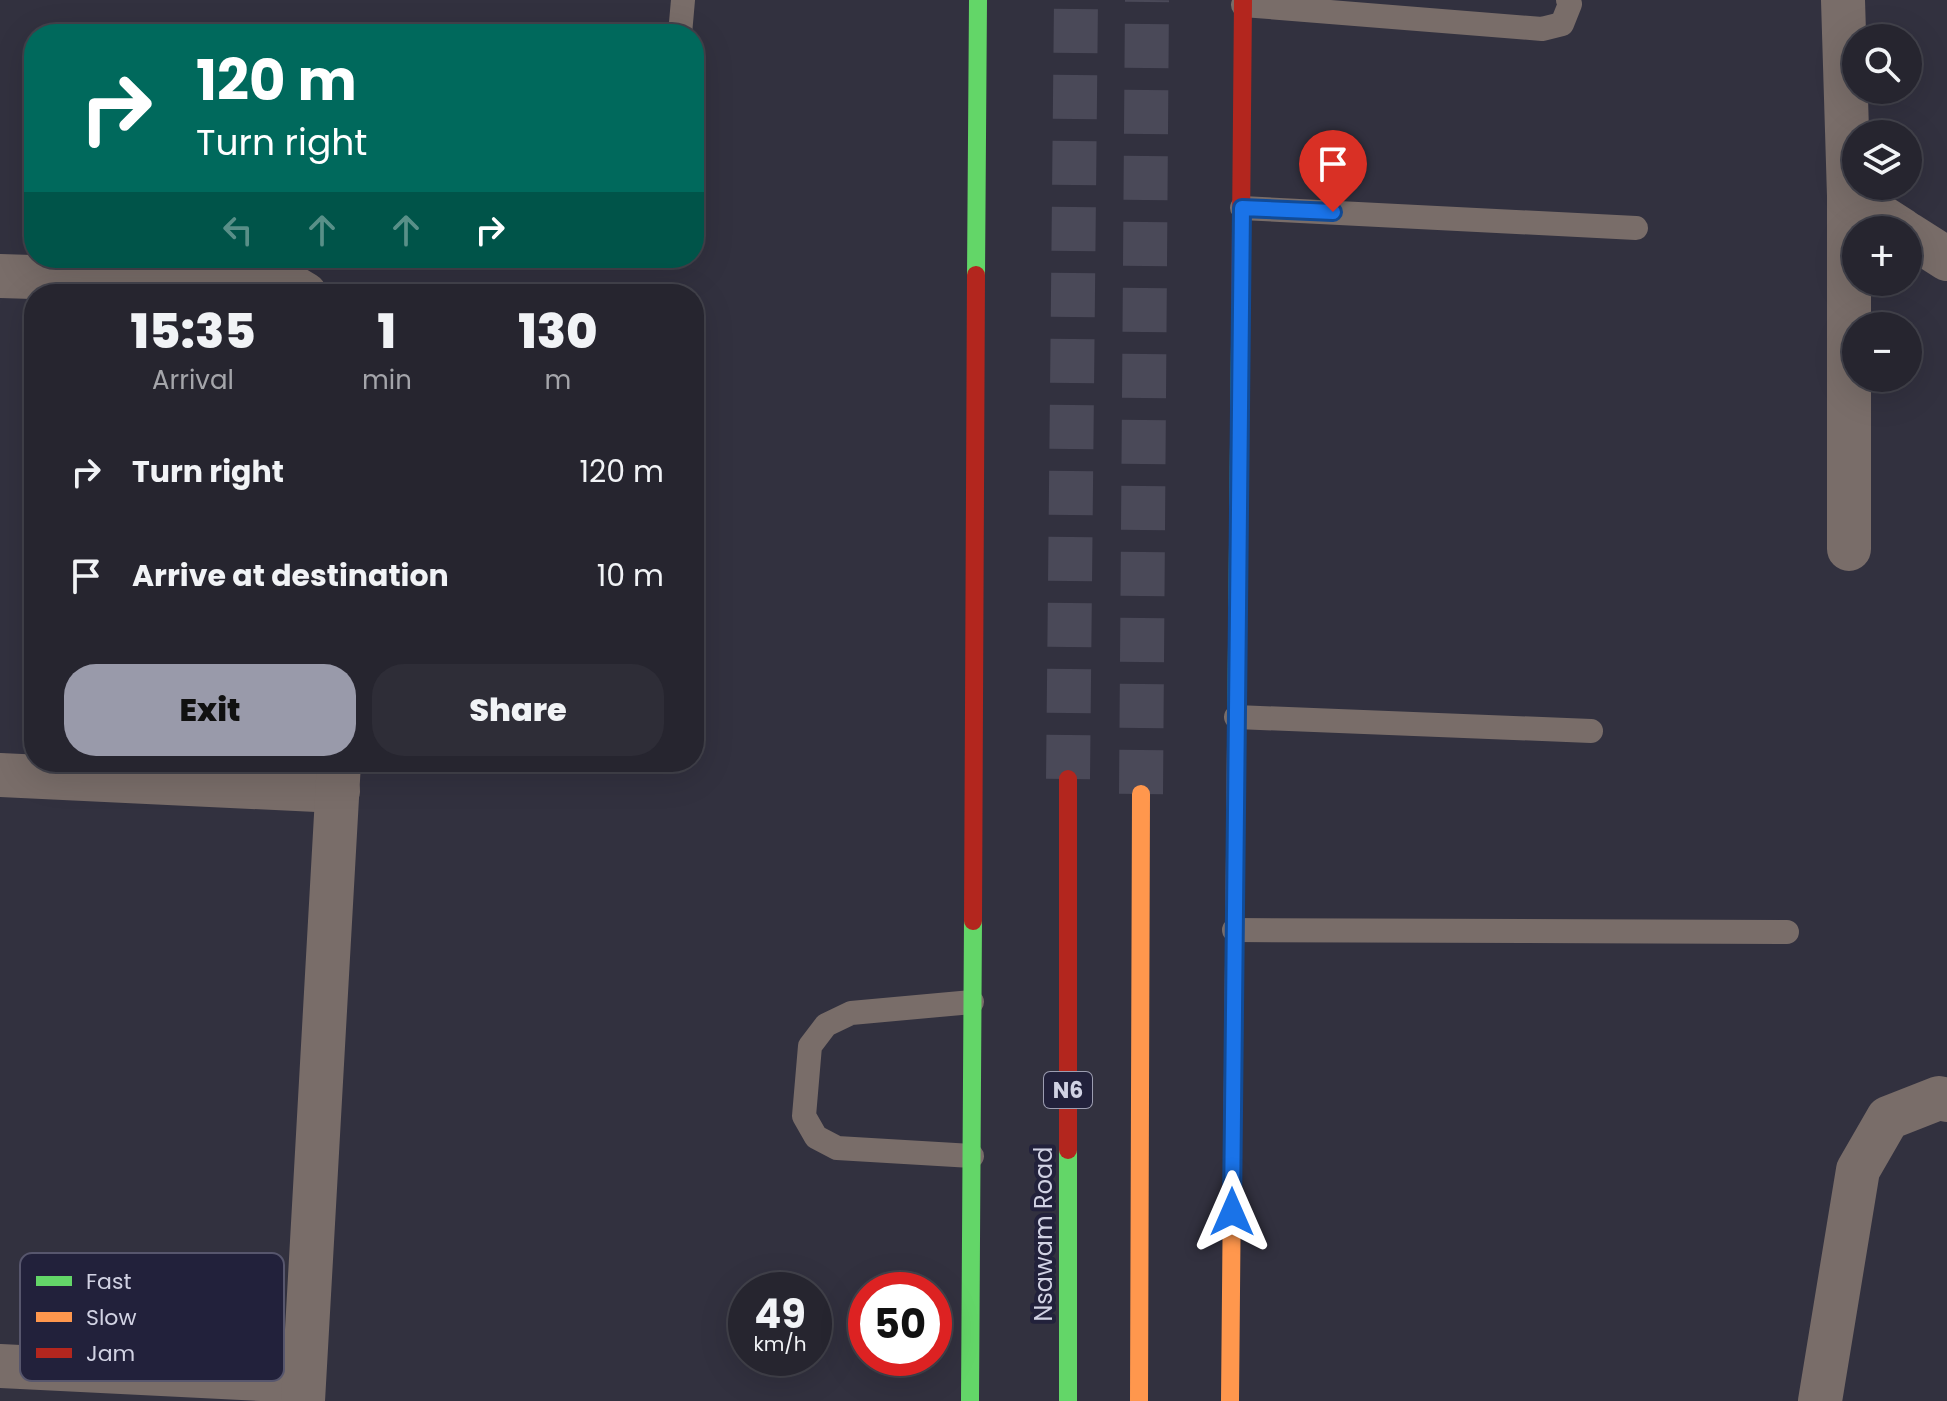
<!DOCTYPE html>
<meta charset="utf-8">
<style>
:root{--surface:#26252f;--page:#2e2d37;--text:#f1f3f6;--muted:#a4a5aa;--line:#42424b;--accent:#999aaa}
body{margin:0;font-family:Poppins,sans-serif;background:var(--page);color:var(--text);height:100vh;display:flex;flex-direction:column;font-size:30px;white-space:nowrap}
*{box-sizing:border-box;margin:0}
p{font-size:26px;color:var(--muted)}
.icon{flex:none;width:44px;height:44px;fill:none;stroke:currentColor;stroke-width:2;stroke-linecap:round;stroke-linejoin:round}
.map{position:relative;flex:1;overflow:hidden}
.details{position:absolute;left:24px;top:284px;width:680px;height:488px;display:flex;flex-direction:column;background:var(--surface);border-radius:32px;box-shadow:0 8px 32px #0002,0 0 0 2px var(--line)}
.details>*{flex:none}
.top-card{position:absolute;left:24px;top:24px;width:680px;height:244px;border-radius:32px;box-shadow:0 8px 32px #0002,0 0 0 2px var(--line);background:#00695c;color:#fff;overflow:hidden}
.tools{position:absolute;left:1842px;top:24px;display:grid;gap:16px}
.tools a{display:grid;place-items:center;width:80px;height:80px;border-radius:50%;background:var(--surface);box-shadow:0 8px 32px #0002,0 0 0 2px var(--line);font-size:40px}
.speed{position:absolute;left:728px;top:1272px;display:flex;gap:16px;font-size:40px;font-weight:700;text-align:center}
.speed>*{display:grid;place-content:center;width:104px;height:104px;border-radius:50%;background:var(--surface);box-shadow:0 8px 32px #0002,0 0 0 2px var(--line);line-height:1}
.speed small{font-size:20px;font-weight:400}
.speed .limit{border:12px solid #d22;background:#fff;color:#111}
.pin{position:absolute;display:grid;place-items:center;width:68px;height:68px;color:#fff;margin:-82px -34px;border-radius:50% 50% 50% 0;rotate:-45deg;box-shadow:0 0 8px #0007}
.pin .icon{rotate:45deg}
.me{position:absolute;width:88px;margin:-44px;rotate:0deg;stroke-linejoin:round;filter:drop-shadow(0 0 6px #0008)}
.turn{display:flex;align-items:center;gap:28px;height:168px;padding:0 40px;font-size:36px}
.turn .icon{width:104px;height:104px;stroke-width:2.5}
.turn b{display:block;font-size:56px;line-height:68px}
.lanes{display:flex;align-items:center;height:76px;padding:0 40px;background:#0003;justify-content:center;gap:40px;direction:ltr}
.lanes .off{opacity:.35}
.eta{display:flex;justify-content:space-evenly;align-items:center;height:136px;text-align:center}
.eta b{font-size:48px;font-weight:800;line-height:56px}
.action{display:flex;gap:16px;margin-top:auto;padding:16px 40px}
.action a{flex:1;height:92px;border-radius:32px;background:var(--accent);color:#111;font-size:32px;font-weight:800;line-height:92px;text-align:center}
.action a+a{background:var(--page);color:var(--text)}
ul{padding:0;list-style:none}
li{display:flex;align-items:center;gap:24px;height:104px;padding:0 40px}
li div{flex:1}
li b{display:block;font-size:30px}
li em{font-style:normal}
.map>svg:first-child{display:block}
.lines{fill:none;stroke-linecap:round;stroke-linejoin:round}
.highway-tunnel{stroke:#4a4958;stroke-width:44;stroke-dasharray:44 22;stroke-linecap:butt}
.lane{stroke:#796d69;stroke-width:24}
.street{stroke:#796d69;stroke-width:44}
.fast{stroke:#63d668;stroke-width:18}
.slow{stroke:#ff974d;stroke-width:18}
.jam{stroke:#b3261e;stroke-width:18}
.route-casing{stroke:#114b97;stroke-width:20}
.route{stroke:#1a73e8;stroke-width:14}
.labels{text-anchor:middle;stroke-width:8;stroke-linejoin:round;paint-order:stroke}
.shield{fill:#22213b;stroke:#9c9db1;stroke-width:2}
.shield-label{font-size:22px;font-weight:bold;fill:#d1d2e3}
.street-label{font-size:24px;fill:#d1d2e3;stroke:#22213b}
.key{fill:#22213b;stroke:#57566d;stroke-width:2}
.key-label{font-size:22px;fill:#d1d2e3}
</style>
<div class="map">
<svg width="1947" height="1401" viewBox="0 0 1947 1401">
<rect width="100%" height="100%" fill="#32313f"/>
<g class="lines">
<g class="highway-tunnel">
<path d="M1068,779L1076,0"/>
<path d="M1141,794L1147,0"/>
</g>
<g class="lane">
<path d="M1243,5L1542,29L1562,24L1570,4L1568,0"/>
<path d="M680,34L683,0"/>
<path d="M1242,208L1636,228"/>
<path d="M1236,717L1591,731"/>
<path d="M1234,930L1787,932"/>
<path d="M972,1156L837,1148L816,1137L804,1116L810,1046L826,1025L851,1013L972,1002"/>
</g>
<g class="street">
<path d="M1843,0L1849,196V549"/>
<path d="M1849,196L1902,230"/>
<path d="M1908,234L1947,259"/>
<path d="M0,276L290,285L305,294"/>
<path d="M0,775L338,791"/>
<path d="M0,1366L302,1381"/>
<path d="M303,1401L339,762"/>
<path d="M1820,1401L1858,1170L1888,1118L1939,1098L1947,1100"/>
</g>
<g class="fast">
<path d="M976,275L978,0"/>
<path d="M1236,746L1240,344"/>
<path d="M1068,1150V1401"/>
<path d="M970,1401L973,921"/>
</g>
<g class="slow">
<path d="M1139,1401L1141,794"/>
<path d="M1230,1401L1236,746"/>
</g>
<g class="jam">
<path d="M1240,344L1243,0"/>
<path d="M1068,779V1150"/>
<path d="M973,921L976,275"/>
</g>
</g>
<g class="lines">
<g class="route-casing">
<path id="route" d="M1232,1212L1242,208L1333,212"/>
</g>
<use href="#route" class="route"/>
</g>
<g class="labels">
<rect class="shield" x="1044" y="1072" width="48" height="36" rx="6"/>
<g class="shield-label">
<text x="1068" y="1098">N6</text>
</g>
<g class="street-label">
<text transform="translate(1044 1234) rotate(-90)" y="8">Nsawam Road</text>
</g>
</g>
<rect x="20" y="1253" width="264" height="128" rx="12" class="key"/>
<rect x="36" y="1276" width="36" height="10" fill="#63d668"/>
<rect x="36" y="1312" width="36" height="10" fill="#ff974d"/>
<rect x="36" y="1348" width="36" height="10" fill="#b3261e"/>
<g class="key-label">
<text x="86" y="1289">Fast</text>
<text x="86" y="1325">Slow</text>
<text x="86" y="1361">Jam</text>
</g>
</svg>
<div class="tools">
<a><svg class="icon" aria-label="search" viewBox="0 0 24 24"><circle cx="10" cy="10" r="6"/><path d="M15 15l6 6"/></svg></a>
<a><svg class="icon" aria-label="layers" viewBox="0 0 24 24"><path d="M12 4l9 5-9 5-9-5zM3 14l9 5 9-5"/></svg></a>
<a>+</a>
<a>−</a>
</div>
<div class="speed"><div>49<small>km/h</small></div><div class="limit">50</div></div>
<div class="pin" style="left:1333px;top:212px;background:#d93025"><svg class="icon" aria-label="arrive" viewBox="0 0 24 24"><path d="M6 21V4h12l-3 4 3 4H6"/></svg></div>
<svg class="me" style="left:1232px;top:1212px" viewBox="-20 -20 40 40"><path d="M0-17L14 15 0 8-14 15z" fill="#1a73e8" stroke="#fff" stroke-width="4"/></svg>
<div class="top-card">
<div class="turn"><svg class="icon" aria-label="right" viewBox="0 0 24 24"><path d="M7 20v-9h11M14 6l5 5-5 5"/></svg><div><b>120 m</b>Turn right</div></div>
<div class="lanes"><svg class="icon off" aria-label="left" viewBox="0 0 24 24"><path d="M17 20v-9H6M10 6l-5 5 5 5"/></svg><svg class="icon off" aria-label="ahead" viewBox="0 0 24 24"><path d="M12 20V5M6 11l6-6 6 6"/></svg><svg class="icon off" aria-label="ahead" viewBox="0 0 24 24"><path d="M12 20V5M6 11l6-6 6 6"/></svg><svg class="icon" aria-label="right" viewBox="0 0 24 24"><path d="M7 20v-9h11M14 6l5 5-5 5"/></svg></div>
</div>
<section class="details">
<div class="eta">
<div><b>15:35</b><p>Arrival</p></div>
<div><b>1</b><p>min</p></div>
<div><b>130</b><p>m</p></div>
</div>
<ul>
<li><svg class="icon" aria-label="right" viewBox="0 0 24 24"><path d="M7 20v-9h11M14 6l5 5-5 5"/></svg><div><b>Turn right</b></div><em>120 m</em></li>
<li><svg class="icon" aria-label="arrive" viewBox="0 0 24 24"><path d="M6 21V4h12l-3 4 3 4H6"/></svg><div><b>Arrive at destination</b></div><em>10 m</em></li>
</ul>
<div class="action"><a>Exit</a><a>Share</a></div>
</section>
</div>
